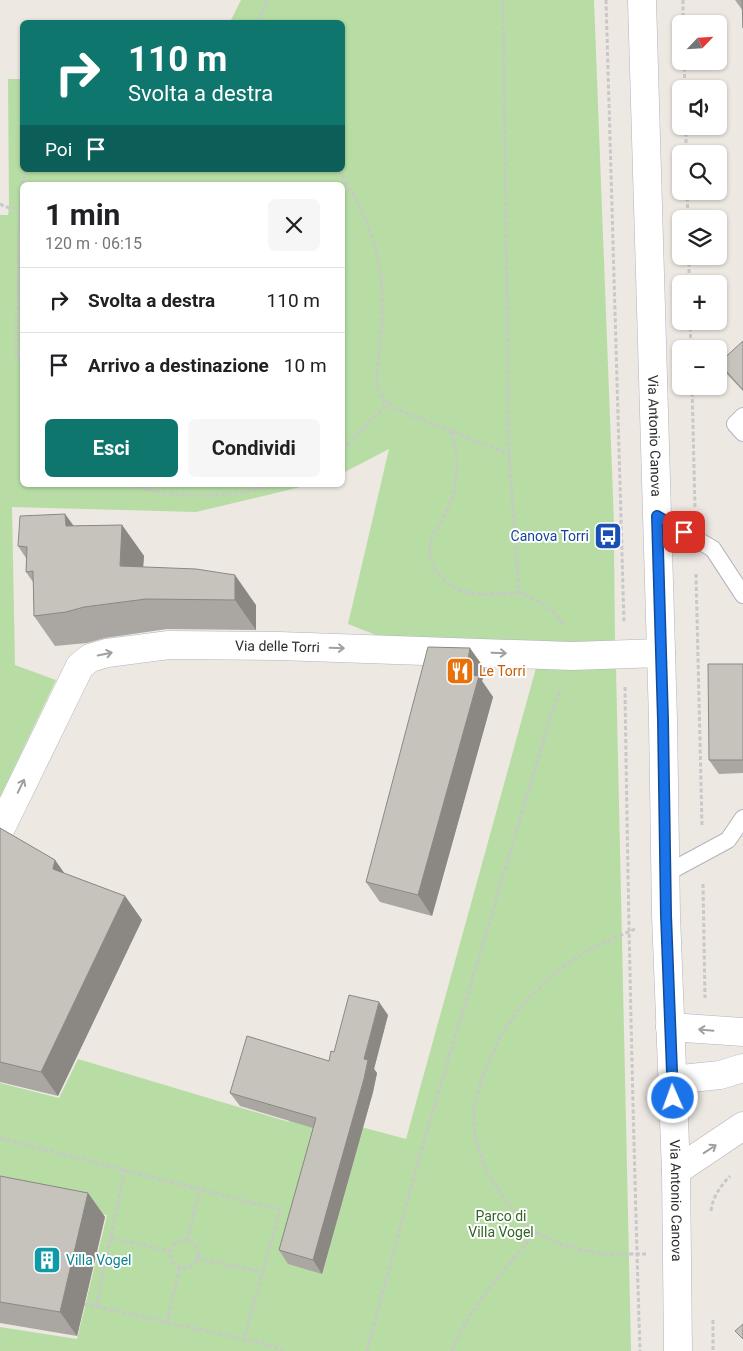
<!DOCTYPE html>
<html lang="it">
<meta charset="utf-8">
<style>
:root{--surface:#fff;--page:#f6f6f6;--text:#202124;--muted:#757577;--line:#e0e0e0;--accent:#0f766e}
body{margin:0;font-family:Roboto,sans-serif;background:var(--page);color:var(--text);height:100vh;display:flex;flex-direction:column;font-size:19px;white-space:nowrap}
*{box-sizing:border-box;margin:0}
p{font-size:16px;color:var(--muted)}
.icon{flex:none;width:28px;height:28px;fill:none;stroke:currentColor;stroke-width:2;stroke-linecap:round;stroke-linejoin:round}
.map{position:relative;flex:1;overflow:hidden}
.panel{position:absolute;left:20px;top:182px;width:325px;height:305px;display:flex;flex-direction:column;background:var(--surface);border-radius:8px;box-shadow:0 1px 4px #0004}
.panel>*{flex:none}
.banner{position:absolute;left:20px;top:20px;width:325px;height:152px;border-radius:8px;box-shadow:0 1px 4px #0004;background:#0f766e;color:#fff;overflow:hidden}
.needle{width:32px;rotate:65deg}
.buttons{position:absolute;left:672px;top:15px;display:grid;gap:10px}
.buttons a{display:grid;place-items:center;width:55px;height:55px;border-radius:8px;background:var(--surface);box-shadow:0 1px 4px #0004;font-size:25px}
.pin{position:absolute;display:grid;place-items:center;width:42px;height:42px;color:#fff;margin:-21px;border-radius:10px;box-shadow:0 2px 8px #0006}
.me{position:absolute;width:55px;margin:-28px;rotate:358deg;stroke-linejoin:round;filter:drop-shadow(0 0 4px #0008)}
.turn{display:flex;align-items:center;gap:18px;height:105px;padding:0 25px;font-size:22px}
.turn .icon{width:65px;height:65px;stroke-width:2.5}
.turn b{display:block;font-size:35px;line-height:42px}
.then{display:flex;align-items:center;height:48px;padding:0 25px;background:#0003;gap:10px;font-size:19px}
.round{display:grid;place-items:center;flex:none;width:52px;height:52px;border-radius:8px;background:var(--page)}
.summary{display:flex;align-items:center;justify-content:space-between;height:85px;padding:0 25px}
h1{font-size:30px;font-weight:700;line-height:38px}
.action{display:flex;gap:10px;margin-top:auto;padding:10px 25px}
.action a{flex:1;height:58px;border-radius:8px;background:var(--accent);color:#fff;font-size:20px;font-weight:700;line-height:58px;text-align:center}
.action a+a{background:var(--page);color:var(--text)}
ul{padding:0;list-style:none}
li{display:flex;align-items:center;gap:15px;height:65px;padding:0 25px;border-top:1px solid var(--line)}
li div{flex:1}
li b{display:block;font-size:19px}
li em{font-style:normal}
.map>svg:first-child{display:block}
.green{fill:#b7dda5}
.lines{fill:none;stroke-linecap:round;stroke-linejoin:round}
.service-casing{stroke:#b2b3bc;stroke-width:18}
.minor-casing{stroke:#b2b3bc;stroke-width:29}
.tertiary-casing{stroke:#b2b3bc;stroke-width:29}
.path{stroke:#c8c8c8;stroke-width:3;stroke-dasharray:4 2.5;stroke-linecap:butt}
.service{stroke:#fff;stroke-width:16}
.minor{stroke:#fff;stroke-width:28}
.tertiary{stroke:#fff;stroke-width:28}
.wall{fill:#aaa7a2}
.shaded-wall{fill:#8b8884}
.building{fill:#c6c2bc;stroke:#8b8884}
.oneway{stroke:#a0a0a0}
.route-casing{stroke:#114b97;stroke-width:12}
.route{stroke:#1a73e8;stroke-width:9}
.labels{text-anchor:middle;stroke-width:4;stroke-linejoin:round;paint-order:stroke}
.street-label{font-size:14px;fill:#2d2d2d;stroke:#fff}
.transit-label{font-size:14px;fill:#164399;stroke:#fff;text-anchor:end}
.food-label{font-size:14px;fill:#c56008;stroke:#fff;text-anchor:start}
.park-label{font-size:14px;fill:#306424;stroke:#fff}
.culture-label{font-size:14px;fill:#0d838f;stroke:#fff;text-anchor:start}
</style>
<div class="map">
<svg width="743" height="1351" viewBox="0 0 743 1351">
<rect width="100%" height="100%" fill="#ede8e2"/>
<g class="green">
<path d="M241,0H594L614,523L601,525V548L614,547L615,641L569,642L381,637L348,624L389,449L343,473L342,185H22V485H309L196,512L12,507L15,665L56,680L0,797V215H8L9,208L8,79H22V170H342V22H230Z"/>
<path d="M616,667L631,1351H0V1327L77,1339L107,1215L0,1195V1083L59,1098L78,1059L289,1122L294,1109L406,1139L536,668Z"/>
</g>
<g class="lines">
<g class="service-casing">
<g id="service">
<path d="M743,416L735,424L743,433"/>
<path d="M657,516L713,549L743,595"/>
<path d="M665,874L728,840L743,818"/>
</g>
</g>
<g class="minor-casing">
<g id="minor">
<path id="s1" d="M0,830L80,666L90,658L107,653L169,645L279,646L572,656L661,653"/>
<path d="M670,1027L743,1032"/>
<path d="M672,1080L720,1075L743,1068"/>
<path d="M676,1171L743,1126"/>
</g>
</g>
<g class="tertiary-casing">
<g id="tertiary">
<path id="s2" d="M642,0L663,720L666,915L676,1171L678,1351"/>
</g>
</g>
<g class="path">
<path d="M503,0L509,454L519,592C537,600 552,608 563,624"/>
<path d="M606,0L624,623"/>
<path d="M683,0V24"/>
<path d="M257,22L268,0"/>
<path d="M684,61L685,89"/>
<path d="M686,126V154"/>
<path d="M339,170L360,206L375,244L381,278L382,300V324L376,384L384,401L396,409L509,454"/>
<path d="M23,185L26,170"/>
<path d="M687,191L688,219"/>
<path d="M0,204L9,208H20L22,191"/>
<path d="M20,208L16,353L22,363"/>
<path d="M689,256V284"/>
<path d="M690,321L691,349"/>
<path d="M692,386L695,508"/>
<path d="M451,432C461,461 458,489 444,517C439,526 432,534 430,544C426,566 445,586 466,592C483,596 502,594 519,592"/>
<path d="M342,450L388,403"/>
<path d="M131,485C179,500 227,498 275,485"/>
<path d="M696,574L702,825"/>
<path d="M625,687C628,908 633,1130 640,1351"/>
<path d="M703,884L705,998"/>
<path d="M635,929L592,948L567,964L545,982L520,1007L500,1037L485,1069L474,1106L475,1138L486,1171L514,1212L536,1232L557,1243L582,1250L602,1254H646"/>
<path d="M0,1138L280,1210L244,1339"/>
<path d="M711,1211C713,1196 720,1187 730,1176"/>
<path d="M111,1238L170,1251"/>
<circle cx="184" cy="1254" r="14"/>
<path d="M187,1241L200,1189"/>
<path d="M197,1258L262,1272"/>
<path d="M84,1304L266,1344L276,1347L282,1351"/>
<path d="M96,1306L125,1170"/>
<path d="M713,1320V1351"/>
<path d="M167,1322L180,1267"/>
<path d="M367,1351L419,1158L545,735L561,687"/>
<path d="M452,1351C468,1309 507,1267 536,1232"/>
</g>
<use href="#service" class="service"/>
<use href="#minor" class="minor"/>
<use href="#tertiary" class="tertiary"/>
</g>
<g class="wall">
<path d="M735,0H743V11Z"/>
<path d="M743,341V391L724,371L719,363Z"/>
<path d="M65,514L74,526L122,525L144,556L143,567L256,605V630L167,629L105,638L87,643L55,646L34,616L33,582L26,572V558L18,546Z"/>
<path d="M743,664V773L719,774L709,760Z"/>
<path d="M485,669L482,681L493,697L432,916L380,902L366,882Z"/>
<path d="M0,828L55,860L64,873L125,896L142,920L58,1096L0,1082Z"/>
<path d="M388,1015L374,1069L377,1073L373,1092L322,1274L288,1264L279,1250L313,1128L240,1106L230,1093L329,1061L334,1052Z"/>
<path d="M0,1176L88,1193L105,1217L77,1336L0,1323Z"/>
</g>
<g class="shaded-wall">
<path d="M65,514L86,544L66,526Z"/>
<path d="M122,525L144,556L141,596L120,566Z"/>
<path d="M235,575L256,605V630L235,600Z"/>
<path d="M470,648L485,669L482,681L493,697L432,916L418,895Z"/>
<path d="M55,860L72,884L53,869Z"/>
<path d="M125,896L142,920L58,1096L41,1072Z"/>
<path d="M379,1002L388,1015L374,1069L377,1073L373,1092L322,1274L313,1260Z"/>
<path d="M88,1193L105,1217L77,1336L60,1312Z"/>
</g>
<g class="building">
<path d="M742,0H743V28Z"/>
<path d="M743,341V390L719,363Z"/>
<path d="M65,514L66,526L122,525L120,566L196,569L235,575V600L146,599L84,607L66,612L34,616L33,571L26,572L27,547L18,546L20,516Z"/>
<path d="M428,647L470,648L465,674L479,676L418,895L366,882Z"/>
<path d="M708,664H743V760H709Z"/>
<path d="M0,828L55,860L53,869L125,896L41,1072L0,1062Z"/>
<path d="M349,995L379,1002L364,1059L368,1060L364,1079L313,1260L279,1250L316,1118L230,1093L247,1036L329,1061L331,1051L334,1052Z"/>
<path d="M0,1176L88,1193L60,1312L0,1302Z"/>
<path d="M743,1324V1339L735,1331Z"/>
</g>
<defs><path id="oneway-shaft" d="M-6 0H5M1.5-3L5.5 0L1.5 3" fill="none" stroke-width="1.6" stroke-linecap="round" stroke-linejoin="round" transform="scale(1.25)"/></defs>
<g class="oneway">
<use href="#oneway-shaft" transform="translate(337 648) rotate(2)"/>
<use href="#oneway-shaft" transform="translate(499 653) rotate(2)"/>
<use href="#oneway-shaft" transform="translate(105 654) rotate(-12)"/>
<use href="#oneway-shaft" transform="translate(21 786) rotate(-64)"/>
<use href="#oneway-shaft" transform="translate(706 1030) rotate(-175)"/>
<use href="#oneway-shaft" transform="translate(710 1149) rotate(-33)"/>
</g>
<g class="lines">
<g class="route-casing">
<path id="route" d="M673,1098L666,915L663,720L657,516L684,532"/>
</g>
<use href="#route" class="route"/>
</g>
<defs>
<g id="bus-square" transform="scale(1.4375)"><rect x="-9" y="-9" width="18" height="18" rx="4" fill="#1a4fb4" stroke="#fff"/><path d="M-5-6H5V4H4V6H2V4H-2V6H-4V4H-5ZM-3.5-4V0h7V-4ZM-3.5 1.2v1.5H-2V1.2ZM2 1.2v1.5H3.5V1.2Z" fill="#fff"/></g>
<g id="restaurant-square" transform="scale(1.4375)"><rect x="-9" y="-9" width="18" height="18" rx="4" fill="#e8710a" stroke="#fff"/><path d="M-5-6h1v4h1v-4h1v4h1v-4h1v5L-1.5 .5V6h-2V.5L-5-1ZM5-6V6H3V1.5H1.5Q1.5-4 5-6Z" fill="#fff"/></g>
<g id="building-square" transform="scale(1.4375)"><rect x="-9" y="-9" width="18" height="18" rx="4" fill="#0f9aa8" stroke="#fff"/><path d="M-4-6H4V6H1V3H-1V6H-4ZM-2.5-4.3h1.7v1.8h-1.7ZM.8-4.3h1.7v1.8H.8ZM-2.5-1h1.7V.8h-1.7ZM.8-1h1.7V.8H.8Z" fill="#fff"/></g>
</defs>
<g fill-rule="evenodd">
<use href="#bus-square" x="608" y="536"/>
<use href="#restaurant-square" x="460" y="671"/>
<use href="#building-square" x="47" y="1260"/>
</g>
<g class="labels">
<g class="street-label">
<text dy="5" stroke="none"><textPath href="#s2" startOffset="436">Via Antonio Canova</textPath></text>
<text dy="5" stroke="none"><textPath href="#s1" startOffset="384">Via delle Torri</textPath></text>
<text dy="5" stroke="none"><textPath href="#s2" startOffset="1201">Via Antonio Canova</textPath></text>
</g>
<g class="transit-label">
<text x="589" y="541">Canova Torri</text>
</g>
<g class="food-label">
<text x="479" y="676">Le Torri</text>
</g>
<g class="park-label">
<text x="501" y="1221">Parco di<tspan x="501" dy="16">Villa Vogel</tspan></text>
</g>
<g class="culture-label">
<text x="66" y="1265">Villa Vogel</text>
</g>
</g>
</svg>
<div class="buttons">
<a><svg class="needle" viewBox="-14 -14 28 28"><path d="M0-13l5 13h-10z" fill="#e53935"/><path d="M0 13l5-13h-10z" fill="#757577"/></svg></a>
<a><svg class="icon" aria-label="sound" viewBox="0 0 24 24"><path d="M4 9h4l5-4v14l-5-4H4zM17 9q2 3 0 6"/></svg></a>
<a><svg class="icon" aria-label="search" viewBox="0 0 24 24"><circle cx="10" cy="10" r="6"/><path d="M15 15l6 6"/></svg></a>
<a><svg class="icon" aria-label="layers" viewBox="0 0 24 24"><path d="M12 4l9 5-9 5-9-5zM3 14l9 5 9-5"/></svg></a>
<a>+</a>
<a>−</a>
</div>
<div class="pin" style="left:684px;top:532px;background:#d93025"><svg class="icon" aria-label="arrive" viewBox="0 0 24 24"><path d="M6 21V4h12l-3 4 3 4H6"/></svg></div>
<svg class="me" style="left:673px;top:1098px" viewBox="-20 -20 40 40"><circle r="17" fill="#1a73e8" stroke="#fff" stroke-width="3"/><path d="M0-11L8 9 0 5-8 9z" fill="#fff"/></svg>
<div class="banner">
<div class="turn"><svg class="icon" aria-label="right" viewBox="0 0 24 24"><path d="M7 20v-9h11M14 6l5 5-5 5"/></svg><div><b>110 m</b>Svolta a destra</div></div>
<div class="then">Poi<svg class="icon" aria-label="arrive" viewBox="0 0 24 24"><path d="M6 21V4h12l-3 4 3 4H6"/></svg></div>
</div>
<section class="panel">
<div class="summary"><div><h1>1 min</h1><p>120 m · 06:15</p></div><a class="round"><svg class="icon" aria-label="close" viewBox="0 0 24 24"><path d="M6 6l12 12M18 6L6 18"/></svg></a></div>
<ul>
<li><svg class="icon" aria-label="right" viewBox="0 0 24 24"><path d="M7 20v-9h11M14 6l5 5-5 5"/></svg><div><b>Svolta a destra</b></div><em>110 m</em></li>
<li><svg class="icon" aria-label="arrive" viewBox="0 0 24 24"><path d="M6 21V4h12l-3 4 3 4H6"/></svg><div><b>Arrivo a destinazione</b></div><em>10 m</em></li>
</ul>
<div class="action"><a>Esci</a><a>Condividi</a></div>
</section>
</div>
